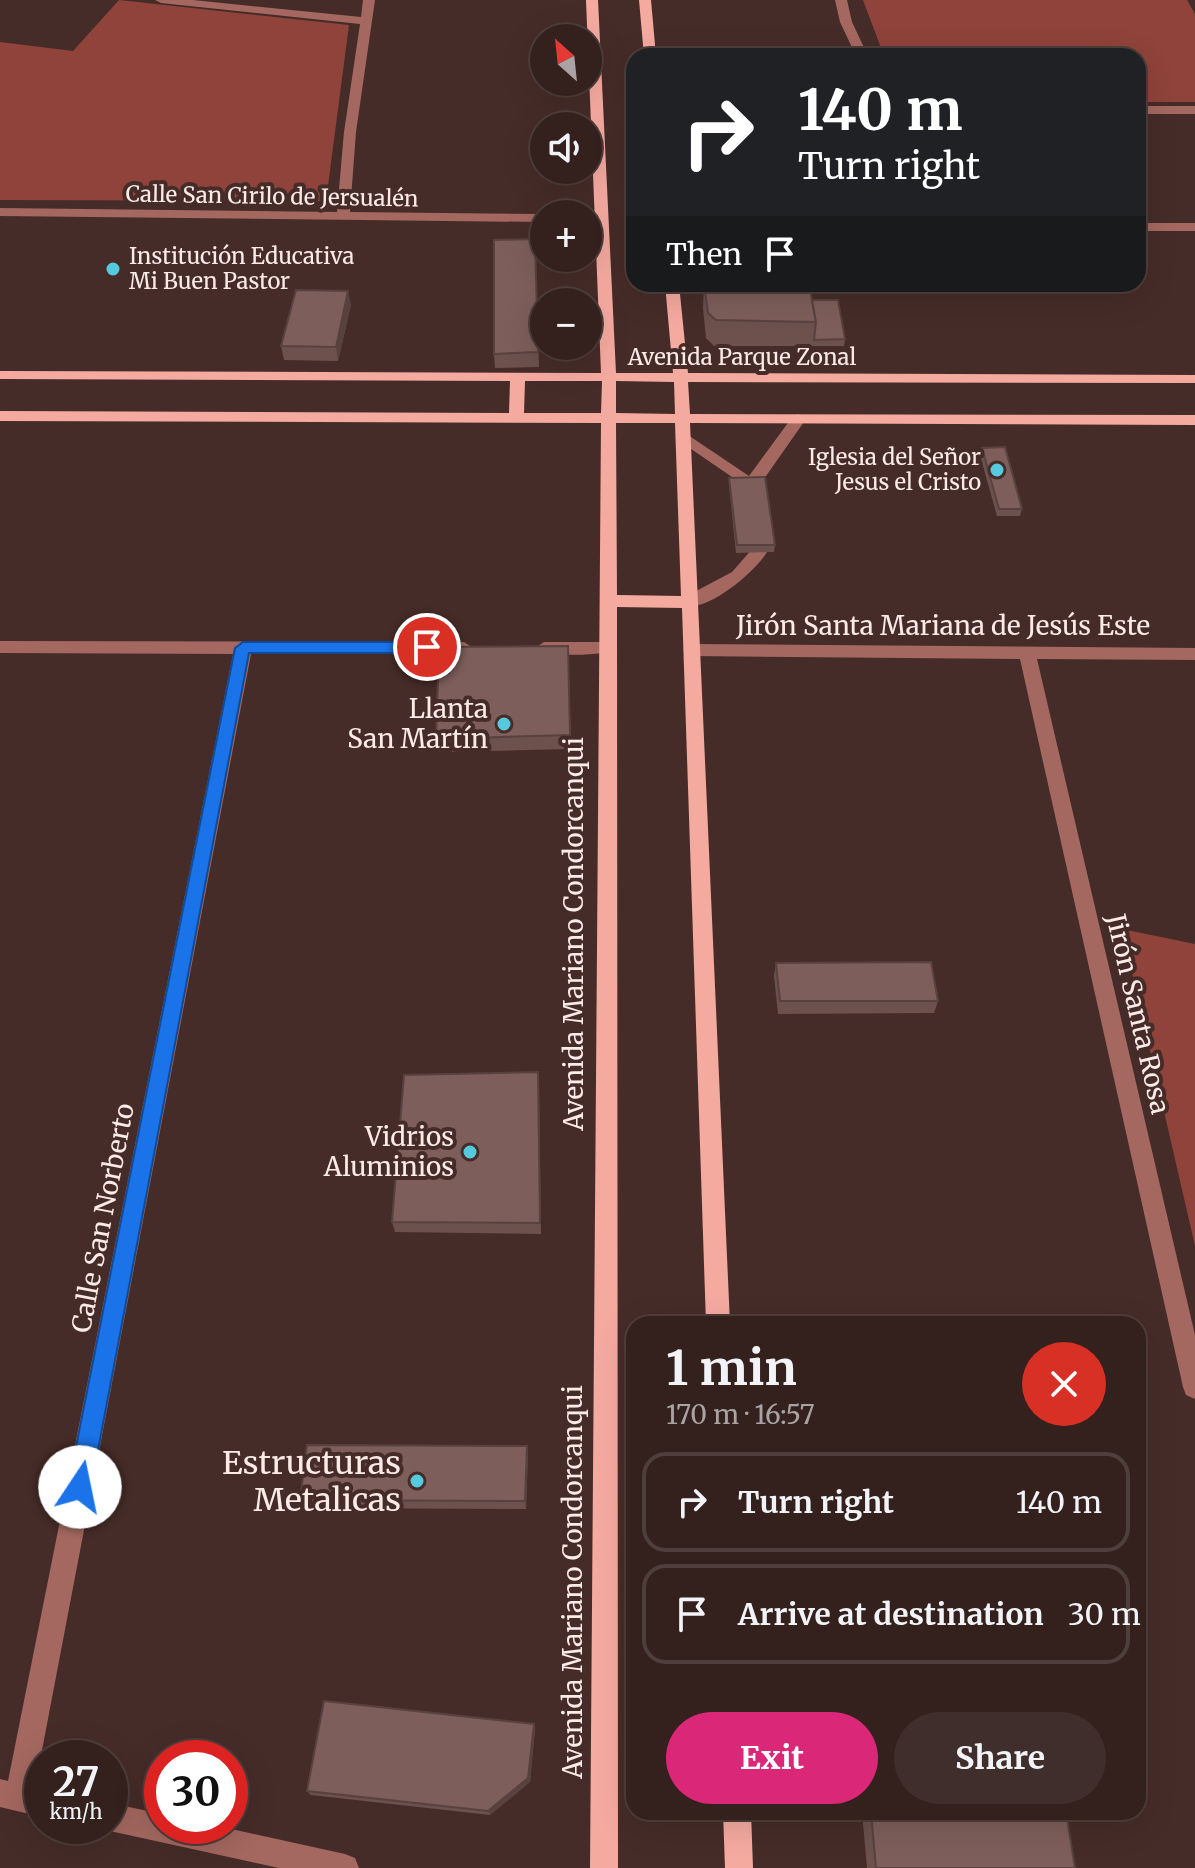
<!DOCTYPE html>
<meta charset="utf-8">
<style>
:root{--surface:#34211e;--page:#3f2e2b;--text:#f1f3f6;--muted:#a9a3a4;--line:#4e3e3c;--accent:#db2777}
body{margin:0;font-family:Merriweather,serif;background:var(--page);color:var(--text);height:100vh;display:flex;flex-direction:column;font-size:30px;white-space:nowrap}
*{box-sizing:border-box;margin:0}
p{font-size:26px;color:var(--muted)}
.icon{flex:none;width:44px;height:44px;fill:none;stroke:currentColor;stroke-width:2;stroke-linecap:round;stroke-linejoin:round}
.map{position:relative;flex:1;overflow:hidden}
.drawer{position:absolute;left:626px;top:1316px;width:520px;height:504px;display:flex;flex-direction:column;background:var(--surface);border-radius:24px;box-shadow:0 8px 32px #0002,0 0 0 2px var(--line)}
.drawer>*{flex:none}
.hud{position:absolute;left:626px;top:48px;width:520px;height:244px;border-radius:24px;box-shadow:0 8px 32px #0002,0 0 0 2px var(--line);background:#202124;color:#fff;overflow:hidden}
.needle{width:52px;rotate:333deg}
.buttons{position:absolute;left:530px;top:24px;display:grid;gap:16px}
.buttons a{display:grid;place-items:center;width:72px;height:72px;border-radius:50%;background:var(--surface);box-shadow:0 8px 32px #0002,0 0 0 2px var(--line);font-size:40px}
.speed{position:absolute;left:24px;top:1740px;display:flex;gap:16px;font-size:40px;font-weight:700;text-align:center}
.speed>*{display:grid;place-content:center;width:104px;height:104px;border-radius:50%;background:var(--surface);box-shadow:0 8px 32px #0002,0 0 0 2px var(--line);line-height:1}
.speed small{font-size:20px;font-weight:400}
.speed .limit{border:12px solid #d22;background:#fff;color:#111}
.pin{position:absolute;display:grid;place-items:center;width:68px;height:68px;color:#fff;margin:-34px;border:4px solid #fff;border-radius:50%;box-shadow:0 2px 8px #0007}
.me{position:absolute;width:88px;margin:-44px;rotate:11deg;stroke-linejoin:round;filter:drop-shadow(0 0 6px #0008)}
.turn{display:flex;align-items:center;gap:28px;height:168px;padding:0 40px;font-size:36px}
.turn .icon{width:104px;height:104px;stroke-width:2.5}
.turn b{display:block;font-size:56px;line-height:68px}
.then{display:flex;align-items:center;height:76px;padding:0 40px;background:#0003;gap:16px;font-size:30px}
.round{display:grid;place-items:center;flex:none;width:84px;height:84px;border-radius:42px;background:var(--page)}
.summary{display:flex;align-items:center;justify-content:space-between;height:136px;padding:0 40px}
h1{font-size:48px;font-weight:700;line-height:60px}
.primary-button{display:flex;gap:16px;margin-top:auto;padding:16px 40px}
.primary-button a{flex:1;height:92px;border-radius:48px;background:var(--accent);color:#fff;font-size:32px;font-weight:700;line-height:92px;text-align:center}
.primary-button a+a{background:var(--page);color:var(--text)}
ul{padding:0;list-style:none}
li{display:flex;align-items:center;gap:24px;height:100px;margin:0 16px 12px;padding:0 24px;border:4px solid var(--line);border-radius:24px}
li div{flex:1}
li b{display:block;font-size:30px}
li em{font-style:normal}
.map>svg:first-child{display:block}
.green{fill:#8f433a}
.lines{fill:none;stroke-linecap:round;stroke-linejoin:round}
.minor{fill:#a46860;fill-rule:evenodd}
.major{fill:#f5aaa0;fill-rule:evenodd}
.wall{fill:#6c514d}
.shaded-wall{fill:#58423f}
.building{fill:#7d5e5a;stroke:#58423f;stroke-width:2}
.route{fill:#1a73e8;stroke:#114b97;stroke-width:2}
.poi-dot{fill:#55cadf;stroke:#462c28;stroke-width:3}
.labels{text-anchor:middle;stroke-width:8;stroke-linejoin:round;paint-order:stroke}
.far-street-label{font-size:22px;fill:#fdebe8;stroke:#462c28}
.far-poi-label{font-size:22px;fill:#fdebe8;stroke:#462c28;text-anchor:start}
.street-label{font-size:26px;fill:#fdebe8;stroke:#462c28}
.poi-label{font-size:26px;fill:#fdebe8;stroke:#462c28;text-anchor:end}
.near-poi-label{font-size:32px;fill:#fdebe8;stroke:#462c28;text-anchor:end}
</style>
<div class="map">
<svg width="1195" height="1868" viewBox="0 0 1195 1868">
<rect width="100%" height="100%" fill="#462c28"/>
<g class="green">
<path d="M119,0L349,25L326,201L0,200V42L73,51Z"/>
<path d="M863,0H1187L1195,14V102H1138V56H884Z"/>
<path d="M1122,929L1195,944V1246Z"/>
</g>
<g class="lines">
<g class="minor">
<path d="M155,0H193L361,17L363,0H375L356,132L350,212L544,214V222L0,216V208L337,212L344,132L360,24L161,3Z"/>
<path d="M835,0H847L852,22L868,56H856L840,22Z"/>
<rect x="1138" y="106" width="57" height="8"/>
<rect x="1138" y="223" width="57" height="8"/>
<path d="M798,414L806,419L757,489L751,490L675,438L683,433L688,435L749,476L793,416Z"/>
<path d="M759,547L767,552C755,572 708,612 683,606L681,602L683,598L732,572L753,548Z"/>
<path d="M0,641L464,642L473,648L464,654H251L35,1787L42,1789V1817L0,1807V1779L8,1781L233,654L0,653Z"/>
<path d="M544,642H607L616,648C607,657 544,657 535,648Z"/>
<path d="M692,644L1195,648V660L1037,659L1195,1335V1399L1186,1395L1183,1387L1020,659L692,656L683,650Z"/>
<path d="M110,1803L162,1814V1826H218L345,1854L355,1858L359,1868H279L110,1831L99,1826H110Z"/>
</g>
<g class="major">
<path d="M586,0H598L616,373H673L665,284H679L688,373L1195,375V383L688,382L690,414L1195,415V425L690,423L730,1324H706L682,608L617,607L618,1868H590L601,423L0,421V411L509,413L510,381L0,379V371L601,373ZM525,381H602L601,413H524ZM616,381L674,382L675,414L616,413ZM616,423H675L681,596L617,595Z"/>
<path d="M639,0H651L656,56H644Z"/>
<path d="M723,1812H751L753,1868H725Z"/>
</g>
</g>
<g class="wall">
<path d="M535,239L539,367L495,368L494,354Z"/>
<path d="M704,284L812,300L845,339L844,346H714L706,338L703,308Z"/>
<path d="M351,305L338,361L284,360L281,346Z"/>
<path d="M982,448L1022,509L1020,516H997L980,455Z"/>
<path d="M729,478L775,545L774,552L736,553L729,485Z"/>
<path d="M568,646L571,749L438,752L436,739Z"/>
<path d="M776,963L938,1001L934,1013L778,1014L774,976Z"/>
<path d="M539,1084L541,1234L395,1232L392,1222Z"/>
<path d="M528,1454L526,1509L305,1508L300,1500Z"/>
<path d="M534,1724L535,1729L530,1782L490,1815L311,1795L307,1791Z"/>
<path d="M862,1812H1066L1075,1868H867Z"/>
</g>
<g class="shaded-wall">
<path d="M348,291L351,305L338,361L336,347Z"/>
<path d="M527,1446L528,1454L526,1509L525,1501Z"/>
<path d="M534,1724L535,1729L530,1782L490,1815L488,1811Z"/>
</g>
<g class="building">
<path d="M535,239L538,352L494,354V240Z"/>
<path d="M704,284H809L816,322L716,320L708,313Z"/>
<path d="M296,290L348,291L336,347L281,346Z"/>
<path d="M812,300H838L845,339L814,340L816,322Z"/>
<path d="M1005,447L1022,509H999L982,448Z"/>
<path d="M765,477L775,545H737L729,478Z"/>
<path d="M568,646L570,735L436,739L439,647Z"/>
<path d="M931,962L938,1001H780L776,963Z"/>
<path d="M538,1072L540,1223L392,1222L404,1075Z"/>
<path d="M307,1445L527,1446L525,1501L300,1500Z"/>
<path d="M324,1701L534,1724L528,1778L488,1811L307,1791Z"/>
<path d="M871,1812H1066L1075,1868H876Z"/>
</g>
<path class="route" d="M243,642H427L435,647L427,653H249L91,1487L88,1495L80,1499L71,1495L68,1487L235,648Z"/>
<g class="poi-dot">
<circle cx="113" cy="269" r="8"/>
<circle cx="997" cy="470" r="8"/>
<circle cx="504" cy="724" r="8"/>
<circle cx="470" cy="1152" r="8"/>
<circle cx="417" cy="1481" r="8"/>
</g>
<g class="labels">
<g class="far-street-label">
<text transform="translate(272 196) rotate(1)" y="8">Calle San Cirilo de Jersualén</text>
<text x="742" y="365">Avenida Parque Zonal</text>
</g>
<g class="far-poi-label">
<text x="129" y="264">Institución Educativa<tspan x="129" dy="25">Mi Buen Pastor</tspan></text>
<text x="981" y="465" text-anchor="end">Iglesia del Señor<tspan x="981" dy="25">Jesus el Cristo</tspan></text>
</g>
<g class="street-label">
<text x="943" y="635">Jirón Santa Mariana de Jesús Este</text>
<text transform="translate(574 934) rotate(-90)" y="9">Avenida Mariano Condorcanqui</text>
<text transform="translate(1138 1014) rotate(77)" y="9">Jirón Santa Rosa</text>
<text transform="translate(103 1218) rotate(-79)" y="9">Calle San Norberto</text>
<text transform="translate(573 1582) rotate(-90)" y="9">Avenida Mariano Condorcanqui</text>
</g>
<g class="poi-label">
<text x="488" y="718">Llanta<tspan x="488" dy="30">San Martín</tspan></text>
<text x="454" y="1146">Vidrios<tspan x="454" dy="30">Aluminios</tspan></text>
</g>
<g class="near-poi-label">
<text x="401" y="1474">Estructuras<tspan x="401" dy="37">Metalicas</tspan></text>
</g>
</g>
</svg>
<div class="buttons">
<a><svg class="needle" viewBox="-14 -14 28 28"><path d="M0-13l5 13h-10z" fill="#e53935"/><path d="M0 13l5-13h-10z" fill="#a9a3a4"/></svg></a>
<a><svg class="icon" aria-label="sound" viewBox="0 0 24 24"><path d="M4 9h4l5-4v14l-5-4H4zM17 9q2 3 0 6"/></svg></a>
<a>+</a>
<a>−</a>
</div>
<div class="speed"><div>27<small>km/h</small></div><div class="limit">30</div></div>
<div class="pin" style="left:427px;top:647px;background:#d93025"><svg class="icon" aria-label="arrive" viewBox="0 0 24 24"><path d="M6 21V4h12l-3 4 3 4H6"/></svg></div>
<svg class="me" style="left:80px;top:1487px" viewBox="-20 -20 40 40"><circle r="19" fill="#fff"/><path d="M0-13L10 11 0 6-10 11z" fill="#1a73e8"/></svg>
<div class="hud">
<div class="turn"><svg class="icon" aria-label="right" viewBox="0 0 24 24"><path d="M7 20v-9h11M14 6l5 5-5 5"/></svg><div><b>140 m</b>Turn right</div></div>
<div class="then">Then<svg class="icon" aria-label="arrive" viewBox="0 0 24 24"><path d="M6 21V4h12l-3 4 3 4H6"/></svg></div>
</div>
<section class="drawer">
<div class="summary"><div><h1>1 min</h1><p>170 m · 16:57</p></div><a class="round" style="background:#d93025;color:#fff"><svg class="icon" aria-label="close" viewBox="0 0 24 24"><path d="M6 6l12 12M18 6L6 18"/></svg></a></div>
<ul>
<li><svg class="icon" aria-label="right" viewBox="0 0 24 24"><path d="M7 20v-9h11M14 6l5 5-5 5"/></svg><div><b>Turn right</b></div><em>140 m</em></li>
<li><svg class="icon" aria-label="arrive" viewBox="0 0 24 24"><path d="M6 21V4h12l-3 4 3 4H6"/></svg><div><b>Arrive at destination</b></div><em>30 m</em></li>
</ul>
<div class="primary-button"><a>Exit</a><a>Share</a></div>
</section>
</div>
